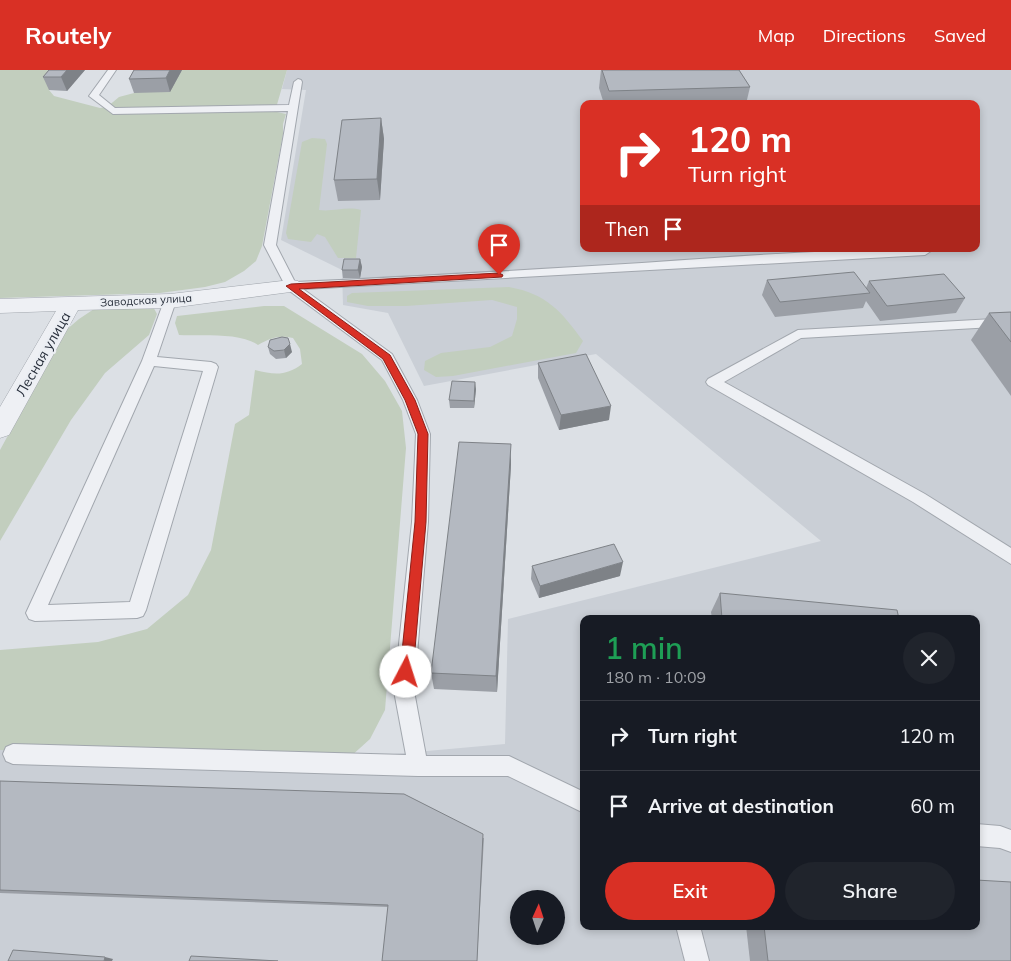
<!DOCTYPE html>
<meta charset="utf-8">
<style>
:root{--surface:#171b24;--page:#20242c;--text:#f1f3f6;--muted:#9ea1a6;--line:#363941;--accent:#d93025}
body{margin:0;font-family:Mulish,sans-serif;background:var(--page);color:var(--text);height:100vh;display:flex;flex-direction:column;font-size:19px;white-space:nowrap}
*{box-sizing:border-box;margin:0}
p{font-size:16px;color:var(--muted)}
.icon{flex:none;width:28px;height:28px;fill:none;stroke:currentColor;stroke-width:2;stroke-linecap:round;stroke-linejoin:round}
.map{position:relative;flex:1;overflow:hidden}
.sheet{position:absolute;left:580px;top:545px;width:400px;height:315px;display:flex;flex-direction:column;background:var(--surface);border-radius:10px;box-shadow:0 2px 8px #0003}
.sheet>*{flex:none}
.banner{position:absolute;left:580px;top:30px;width:400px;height:152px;border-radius:10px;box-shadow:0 2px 8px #0003;background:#d93025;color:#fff;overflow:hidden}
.needle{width:32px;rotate:3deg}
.controls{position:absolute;left:510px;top:820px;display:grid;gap:10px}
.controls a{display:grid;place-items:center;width:55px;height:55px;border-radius:50%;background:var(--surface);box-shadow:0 2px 8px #0003;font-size:25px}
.pin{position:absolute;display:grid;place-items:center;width:42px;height:42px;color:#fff;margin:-51px -21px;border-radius:50% 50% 50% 0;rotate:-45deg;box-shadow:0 0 5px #0007}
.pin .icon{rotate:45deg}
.me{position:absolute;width:55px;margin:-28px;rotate:5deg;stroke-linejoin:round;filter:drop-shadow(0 0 4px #0008)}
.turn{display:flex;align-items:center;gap:18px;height:105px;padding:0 25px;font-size:22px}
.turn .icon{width:65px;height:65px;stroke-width:2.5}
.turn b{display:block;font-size:35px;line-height:42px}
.then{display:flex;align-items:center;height:48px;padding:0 25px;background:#0003;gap:10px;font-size:19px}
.round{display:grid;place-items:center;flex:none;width:52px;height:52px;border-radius:26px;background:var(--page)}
.overview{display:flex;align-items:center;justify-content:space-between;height:85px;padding:0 25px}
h1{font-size:30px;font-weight:600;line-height:38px;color:#1e9e55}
.primary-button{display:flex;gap:10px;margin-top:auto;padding:10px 25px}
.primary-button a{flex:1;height:58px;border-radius:30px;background:var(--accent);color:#fff;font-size:20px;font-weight:600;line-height:58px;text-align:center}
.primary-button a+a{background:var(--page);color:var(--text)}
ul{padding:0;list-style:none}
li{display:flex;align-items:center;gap:15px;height:70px;padding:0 25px;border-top:1px solid var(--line)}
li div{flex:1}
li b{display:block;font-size:19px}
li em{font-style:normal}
header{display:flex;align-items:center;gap:30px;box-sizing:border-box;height:70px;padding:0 25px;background:var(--accent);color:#fff}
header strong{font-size:24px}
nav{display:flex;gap:28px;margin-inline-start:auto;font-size:18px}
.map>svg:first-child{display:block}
.built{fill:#cacfd6;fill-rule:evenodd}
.green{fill:#c2cebe}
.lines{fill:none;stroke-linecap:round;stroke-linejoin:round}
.lane-casing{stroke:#a2a7ae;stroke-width:2}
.street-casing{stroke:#a2a7ae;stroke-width:1}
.lane{fill:#eef0f4;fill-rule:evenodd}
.street{fill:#eef0f4;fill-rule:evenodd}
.wall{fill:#9b9fa6}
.shaded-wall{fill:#7e8287}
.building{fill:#b4b9c1;stroke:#7e8287}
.route{fill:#d93025;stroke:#8d1f18}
.labels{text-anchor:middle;stroke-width:4.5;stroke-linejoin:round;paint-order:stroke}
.far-street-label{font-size:11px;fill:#272e3a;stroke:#ebeef3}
.street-label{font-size:14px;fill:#272e3a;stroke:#ebeef3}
</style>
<header>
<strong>Routely</strong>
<nav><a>Map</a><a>Directions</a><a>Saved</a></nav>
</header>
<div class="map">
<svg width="1011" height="891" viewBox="0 0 1011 891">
<rect width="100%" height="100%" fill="#dce0e5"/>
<path class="built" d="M287,0H1011V891H0V680L218,690L349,688L505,674L508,549L821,471L596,284L424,316L388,243L343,235L342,200L281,170L306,20L282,19ZM584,34H976V179H584ZM584,549H976V856H584ZM519,829H556V866H519Z"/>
<g class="green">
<path d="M0,0H68L49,20L54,26L100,38L107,37L119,27L134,23L182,0H287L276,38L277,42L286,44L283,54V64L262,176L256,191L244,201L225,212L205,217L160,223L0,228Z"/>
<path d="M312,68L325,69L327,74L319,140C333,142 347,136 361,140L356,188H338L325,167L317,164L311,172L288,169L286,163L302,72Z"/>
<path d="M509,217C547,224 561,241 583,271L576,283L453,306L436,307L424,300L425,291L441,283L490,277L512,266L517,249V237L492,230L406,236H368L347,232V226L352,223Z"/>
<path d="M151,233L157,244L149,265L105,303L71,350L0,471V380L65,261L79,249L94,239Z"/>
<path d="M264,236H284L362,284L385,311L402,341L406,378L385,640L370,669L349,688L218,690L0,680V580L98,572L147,559L188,525L211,480L235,354L249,345L255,300C275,305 286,306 302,294L300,279L293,268C278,265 271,268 258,275C241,262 201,266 179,265L175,253L177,246Z"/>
</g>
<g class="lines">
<g class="lane-casing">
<g id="lane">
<path d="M108,0H116L99,25L115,38L289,35L294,12L298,9L301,10L302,12L276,175L295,212C411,207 527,200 642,193C738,186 834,179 929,179L931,181L925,185L303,219L392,284L417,330L430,364L428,452L414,621L426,686H509L584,722V743L508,706H418L13,694L6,691L3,684L6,677L13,674L406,685L394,621L412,452L416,364L403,330L382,290L287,219L264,175L288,41L113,44L89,26Z"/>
<path d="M170,227L176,231L157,287L211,292L216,294L218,297L146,540L143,546L137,548L35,551L29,549L26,543L142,291L164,231ZM154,296L203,301L130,532L48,535Z"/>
<path d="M1011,248V256L801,268L724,312L925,424L1011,478V494L913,432L708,315L706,312L708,309L798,260Z"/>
<path d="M976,754L1000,756L1011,760V782L1000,778L976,776Z"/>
<path d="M676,856H700L709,891H685Z"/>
</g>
</g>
<g class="street-casing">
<path id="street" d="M291,210L298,211L301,216L298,221L170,238L78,240L9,365L0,368V337L56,241L0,243V229L170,224Z"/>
</g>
<use href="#lane" class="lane"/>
<use href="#street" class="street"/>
</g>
<g class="wall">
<path d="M49,0H85L67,21L49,20L43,7Z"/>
<path d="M134,0H182L170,22L134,23L129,9Z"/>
<path d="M601,0H739L750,17L746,34H604L599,18Z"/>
<path d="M381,48L384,69L380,130L338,131L334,110Z"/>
<path d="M360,189L362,197L360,208H343L342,200Z"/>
<path d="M767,210L866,218L869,211L965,228L956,243L880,251L866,231L863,238L775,247L762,225Z"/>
<path d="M1011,242V326L971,270L989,243Z"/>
<path d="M268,277L292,282L286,288L276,289L270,284Z"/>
<path d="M538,293L609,350L559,360L538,308Z"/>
<path d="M476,319L474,338H450L449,330Z"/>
<path d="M511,395L497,622L434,619L431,603Z"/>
<path d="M532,496L620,506L539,528L531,509Z"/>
<path d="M720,523L899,549H712L711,542Z"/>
<path d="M0,711L484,768L477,891H382L388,837L0,823Z"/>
<path d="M746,856H976L1011,891H750Z"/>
</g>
<g class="shaded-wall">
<path d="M67,0H85L67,21L61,7Z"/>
<path d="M170,0H182L170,22L166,8Z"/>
<path d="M381,48L384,69L380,130L377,109Z"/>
<path d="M360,189L362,197L360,208L358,200Z"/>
<path d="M290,274L292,282L286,288L284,280Z"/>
<path d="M475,312L476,319L474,338V331Z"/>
<path d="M611,336L609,350L559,360L561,345Z"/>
<path d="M511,374V395L497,622L496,606Z"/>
<path d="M623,492L620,506L539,528L540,516Z"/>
<path d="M105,887L113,889L112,891H104Z"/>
</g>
<g class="building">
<path d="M49,0H67L61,7H43Z"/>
<path d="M134,0H170L166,8L129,9Z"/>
<path d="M602,0H739L750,17L609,21Z"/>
<path d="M381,48L377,109L334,110L342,50Z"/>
<path d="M344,189H360L358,200H342Z"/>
<path d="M854,202L870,223L780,232L767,210Z"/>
<path d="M944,204L965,228L887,236L869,211Z"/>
<path d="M1011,242V272L989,243Z"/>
<path d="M282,267L288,268L290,274L284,280L274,281L268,277L270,270Z"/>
<path d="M586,284L611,336L561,345L538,293Z"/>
<path d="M452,311L475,312L474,331L449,330Z"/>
<path d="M459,372L511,374L496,606L431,603Z"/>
<path d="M614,474L623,492L540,516L532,496Z"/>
<path d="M720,523L897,540L899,549H722Z"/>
<path d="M0,711L404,724L483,764L477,891H382L388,835L0,820Z"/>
<path d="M976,810L1011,812V891H768L764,856H976Z"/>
<path d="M13,880L105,887L104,891H8Z"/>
<path d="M191,886L278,891H189Z"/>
</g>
<path class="route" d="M499,203L503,205L502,207L299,219L390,285L415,330L428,364L426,452L413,602L411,606L406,608L402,606L400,602L415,452L418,364L405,330L383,289L286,216L291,214Z"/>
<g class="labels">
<g class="far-street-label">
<text transform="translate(146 230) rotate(-3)" y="4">Заводская улица</text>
</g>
<g class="street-label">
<text transform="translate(43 284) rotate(-60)" y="5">Лесная улица</text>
</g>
</g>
</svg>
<div class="controls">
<a><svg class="needle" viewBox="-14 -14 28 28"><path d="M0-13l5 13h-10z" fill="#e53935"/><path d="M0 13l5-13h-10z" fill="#9ea1a6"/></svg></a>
</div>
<div class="pin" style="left:499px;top:205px;background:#d93025"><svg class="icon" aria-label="arrive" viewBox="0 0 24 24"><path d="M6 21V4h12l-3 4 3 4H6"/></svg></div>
<svg class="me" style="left:406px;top:602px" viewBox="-20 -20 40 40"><circle r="19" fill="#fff"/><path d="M0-13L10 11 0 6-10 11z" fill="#d93025"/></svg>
<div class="banner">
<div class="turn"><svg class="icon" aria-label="right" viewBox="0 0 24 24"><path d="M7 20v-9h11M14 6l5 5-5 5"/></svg><div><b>120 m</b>Turn right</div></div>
<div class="then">Then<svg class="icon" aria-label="arrive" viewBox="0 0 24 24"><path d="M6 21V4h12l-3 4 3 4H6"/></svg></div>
</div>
<section class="sheet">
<div class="overview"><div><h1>1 min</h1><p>180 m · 10:09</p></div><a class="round"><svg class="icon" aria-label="close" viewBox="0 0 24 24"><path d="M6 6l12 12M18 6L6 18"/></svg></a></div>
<ul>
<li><svg class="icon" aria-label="right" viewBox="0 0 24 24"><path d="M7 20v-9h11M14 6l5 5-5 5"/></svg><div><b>Turn right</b></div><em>120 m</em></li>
<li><svg class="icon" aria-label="arrive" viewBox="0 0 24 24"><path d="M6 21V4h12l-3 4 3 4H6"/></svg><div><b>Arrive at destination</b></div><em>60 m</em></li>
</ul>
<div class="primary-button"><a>Exit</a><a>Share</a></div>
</section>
</div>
